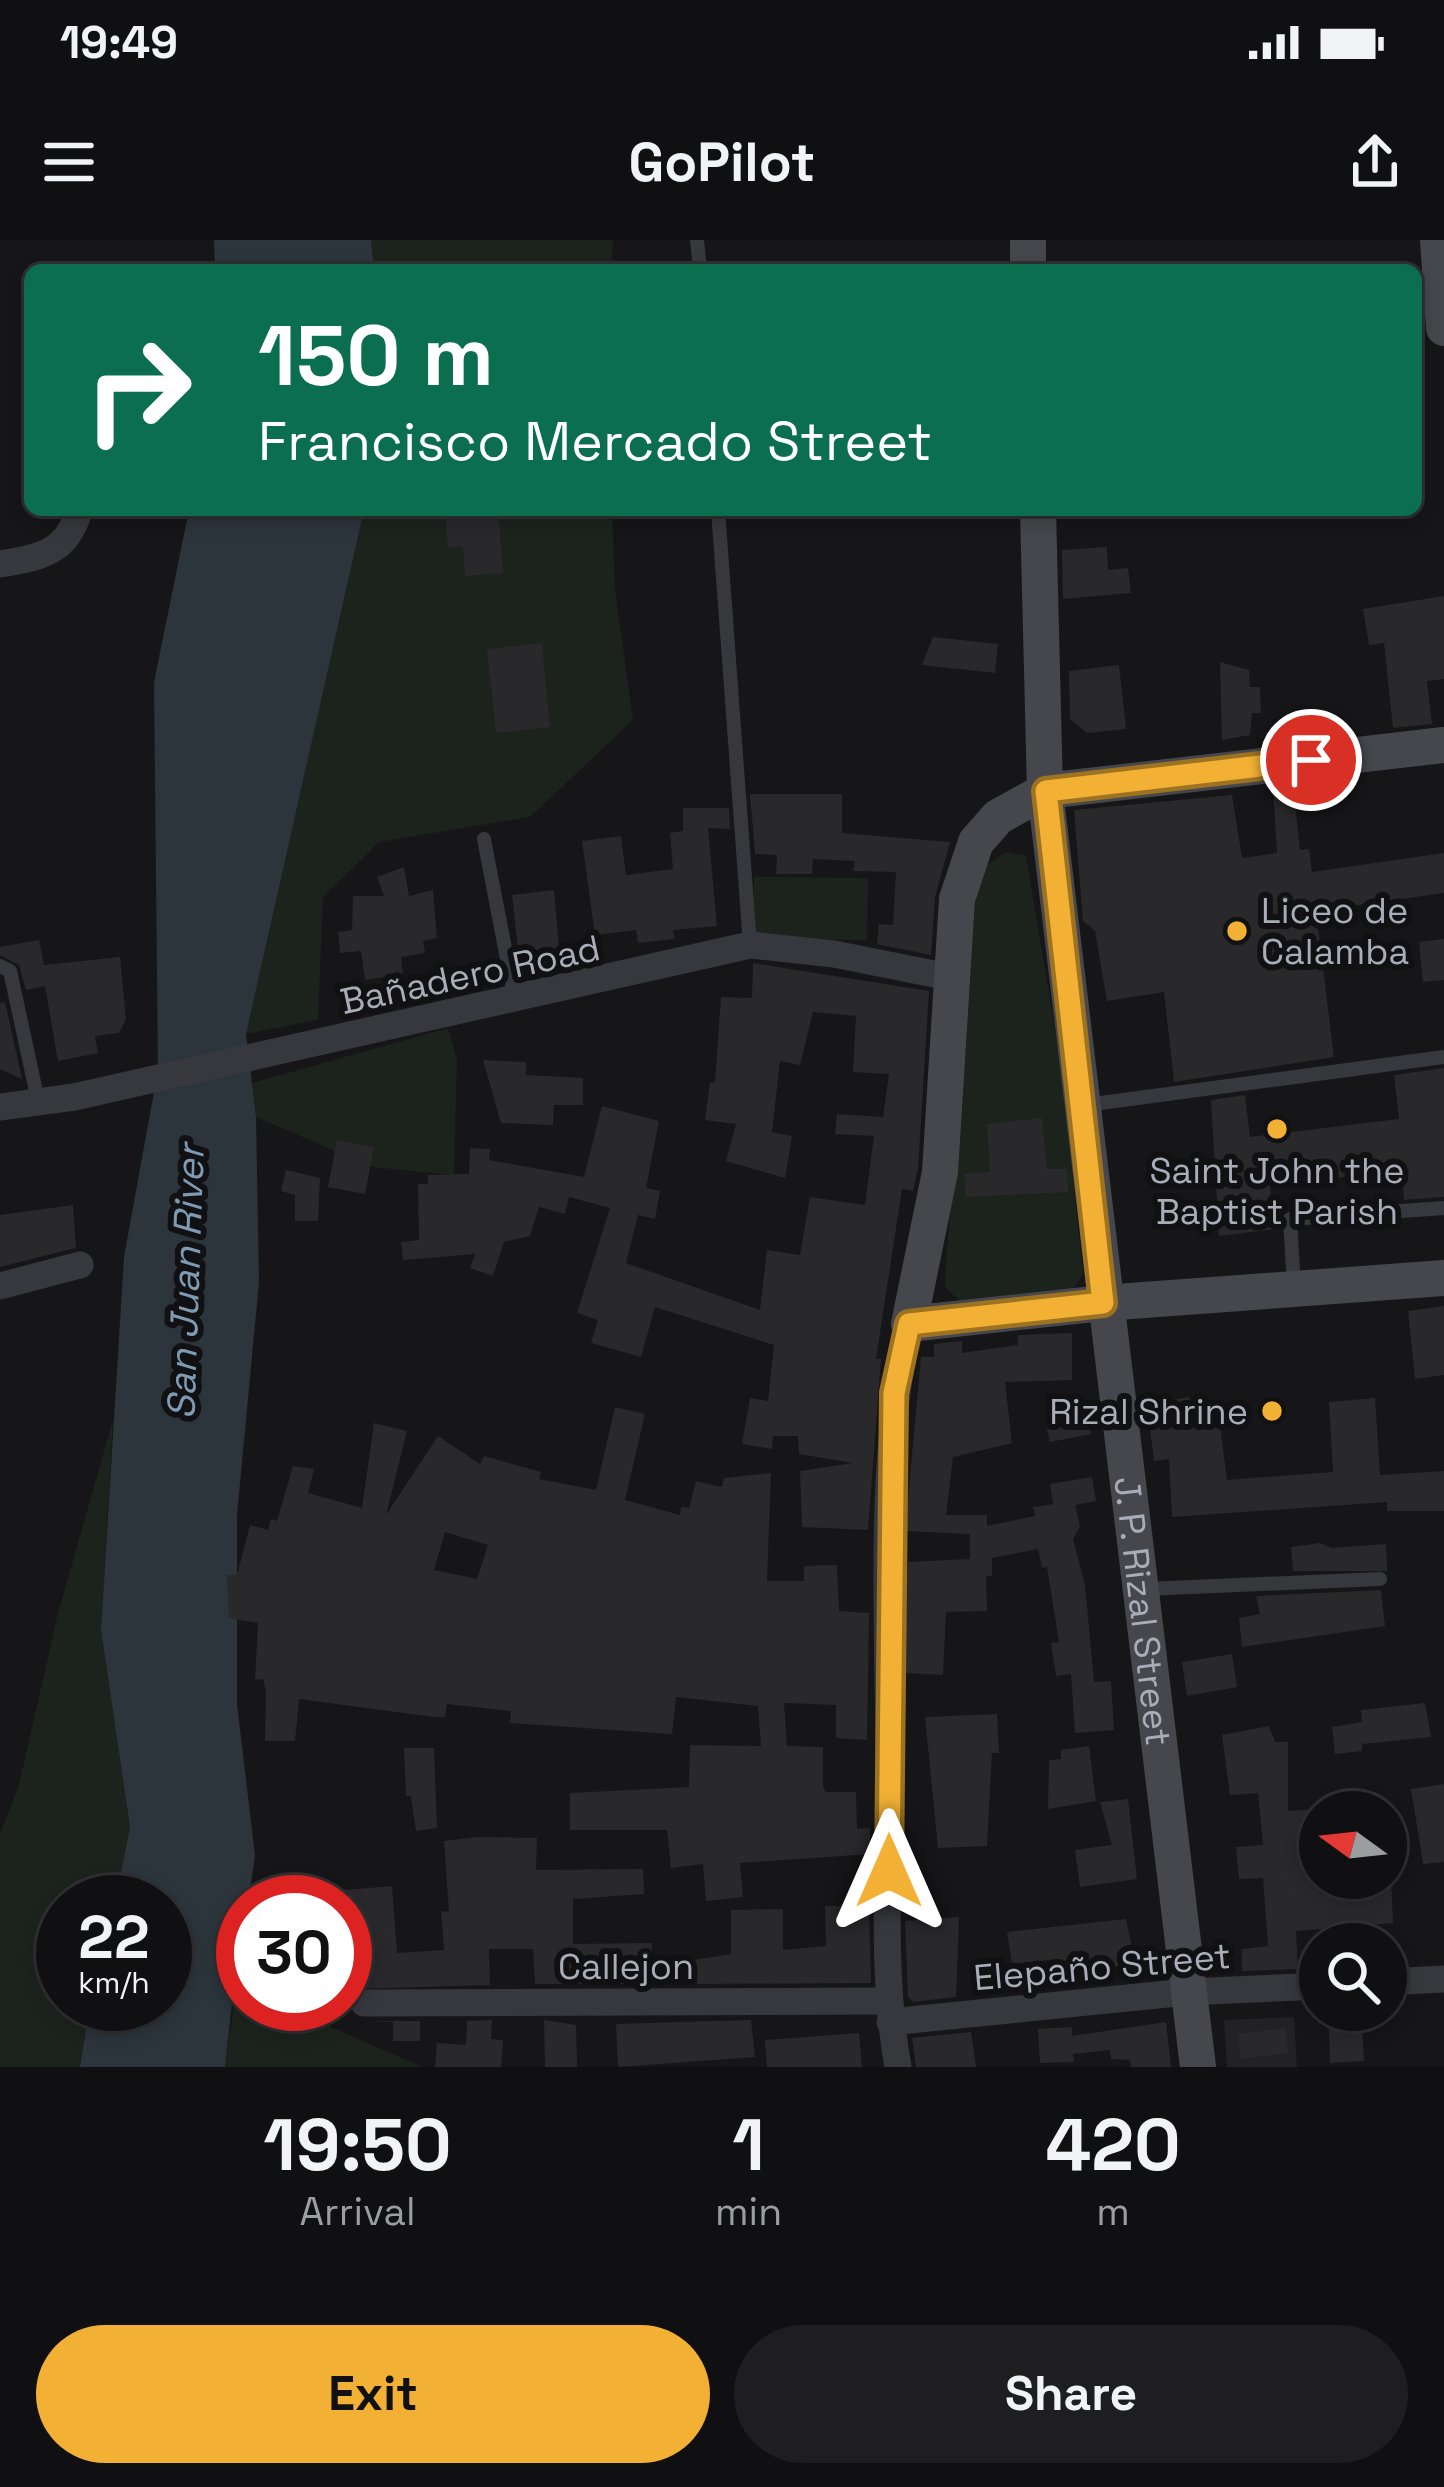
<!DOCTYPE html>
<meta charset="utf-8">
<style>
:root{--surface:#101012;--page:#1e1e20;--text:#f1f3f6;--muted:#9c9d9f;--line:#303032;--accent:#f2b134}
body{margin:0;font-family:"Space Grotesk",sans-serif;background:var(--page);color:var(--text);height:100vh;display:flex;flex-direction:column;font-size:45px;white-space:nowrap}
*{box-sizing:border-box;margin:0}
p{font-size:39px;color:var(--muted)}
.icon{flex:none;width:66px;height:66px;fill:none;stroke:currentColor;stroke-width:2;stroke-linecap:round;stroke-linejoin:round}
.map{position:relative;height:1827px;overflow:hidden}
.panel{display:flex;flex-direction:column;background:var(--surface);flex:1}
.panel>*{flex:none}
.top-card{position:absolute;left:24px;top:24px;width:1398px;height:252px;border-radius:18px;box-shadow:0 6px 18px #0003,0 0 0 3px var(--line);background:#0b6e4f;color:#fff;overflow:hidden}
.needle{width:78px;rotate:285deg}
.controls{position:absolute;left:1299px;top:1551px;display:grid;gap:24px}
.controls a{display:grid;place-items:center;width:108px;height:108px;border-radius:50%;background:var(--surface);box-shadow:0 6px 18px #0003,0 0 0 3px var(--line);font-size:60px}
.speed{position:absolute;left:36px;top:1635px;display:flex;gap:24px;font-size:60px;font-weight:700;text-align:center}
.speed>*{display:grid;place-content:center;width:156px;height:156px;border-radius:50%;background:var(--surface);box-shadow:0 6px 18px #0003,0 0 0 3px var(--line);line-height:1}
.speed small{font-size:30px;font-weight:400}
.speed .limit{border:18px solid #d22;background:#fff;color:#111}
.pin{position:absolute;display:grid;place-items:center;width:102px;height:102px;color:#fff;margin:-51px;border:6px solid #fff;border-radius:50%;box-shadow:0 3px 12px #0007}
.me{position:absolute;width:132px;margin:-66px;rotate:0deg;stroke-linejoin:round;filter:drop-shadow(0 0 9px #0008)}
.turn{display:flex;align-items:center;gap:42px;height:252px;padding:0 36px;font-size:54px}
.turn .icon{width:156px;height:156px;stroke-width:2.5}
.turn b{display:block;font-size:84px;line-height:102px}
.eta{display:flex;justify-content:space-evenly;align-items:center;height:204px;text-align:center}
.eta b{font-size:72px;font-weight:800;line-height:84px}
.primary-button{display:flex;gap:24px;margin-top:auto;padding:24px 36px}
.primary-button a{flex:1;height:138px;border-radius:72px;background:var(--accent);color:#111;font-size:48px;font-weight:800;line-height:138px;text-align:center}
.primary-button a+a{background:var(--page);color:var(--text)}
.status{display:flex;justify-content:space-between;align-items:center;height:84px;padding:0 60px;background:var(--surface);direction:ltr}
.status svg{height:33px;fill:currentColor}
header{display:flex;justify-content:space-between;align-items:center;height:156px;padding:0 36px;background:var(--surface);font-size:54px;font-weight:800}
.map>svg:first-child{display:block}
.built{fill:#222225}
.green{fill:#1c231d}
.water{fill:#2c353c}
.building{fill:#29292c;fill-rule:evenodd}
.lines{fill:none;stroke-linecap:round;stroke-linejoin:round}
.lane{stroke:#37383d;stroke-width:14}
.street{stroke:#37383d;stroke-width:27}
.secondary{stroke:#45474d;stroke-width:36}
.route-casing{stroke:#9d7322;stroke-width:30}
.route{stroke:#f2b134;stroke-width:21}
.poi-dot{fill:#f2b134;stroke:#111113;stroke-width:4.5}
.labels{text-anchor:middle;stroke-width:12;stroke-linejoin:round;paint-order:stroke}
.poi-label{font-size:36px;fill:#a8adb8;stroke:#111113;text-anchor:start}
.street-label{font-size:36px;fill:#a8adb8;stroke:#111113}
.water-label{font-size:39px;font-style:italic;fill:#7f9bb3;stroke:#111113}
</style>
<div class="status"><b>19:49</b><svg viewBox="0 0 49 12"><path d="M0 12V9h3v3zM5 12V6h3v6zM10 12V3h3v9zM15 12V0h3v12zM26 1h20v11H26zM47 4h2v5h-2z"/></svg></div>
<header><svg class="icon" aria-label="menu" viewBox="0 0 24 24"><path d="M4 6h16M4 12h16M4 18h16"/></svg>GoPilot<svg class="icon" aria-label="share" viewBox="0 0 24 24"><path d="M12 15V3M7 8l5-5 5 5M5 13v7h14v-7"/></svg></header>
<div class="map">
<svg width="1444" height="1827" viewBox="0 0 1444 1827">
<rect width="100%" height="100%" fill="#161618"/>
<path class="built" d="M1294,1777L1297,1827H1227L1224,1780Z"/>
<g class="green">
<path d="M371,0H613L611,30H374Z"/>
<path d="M364,270H612L615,350L633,480L530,577L379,602L323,657L318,780L246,794Z"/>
<path d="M1006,612L1026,616L1060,820L1083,1033L1074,1048L960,1061L945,1047L946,1023L975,660L981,629Z"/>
<path d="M754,637L868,638L867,700L753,698Z"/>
<path d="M448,788L457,819L454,935L372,927L256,877L252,843Z"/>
<path d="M113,1180L101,1390L130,1587L115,1662H63V1764H90L80,1827H0V1594L19,1545L57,1377Z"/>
<path d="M237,1744L243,1747V1764H278L422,1827H225Z"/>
</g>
<g class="water">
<path d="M214,0H371L374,30H215Z"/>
<path d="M189,270H364L246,794L256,877L259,1042L237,1275V1464L255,1616L248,1662H243L225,1827H80L90,1764H165V1662H115L130,1587L101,1390L124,1017L158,830L154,442Z"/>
</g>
<g class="building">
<path d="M445,270H498L503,333L465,336L463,306L448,307Z"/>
<path d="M1107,307L1108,330L1128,328L1131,353L1063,359L1062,310Z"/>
<path d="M1444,356V439L1427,441L1432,484L1393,488L1384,403L1369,405L1363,369Z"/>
<path d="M933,397L998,404L995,433L922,425Z"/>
<path d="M542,403L550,487L496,493L487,409Z"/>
<path d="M1220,422L1249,430L1250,447H1260L1261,473H1252L1250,495L1222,500Z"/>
<path d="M1119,425L1126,489L1087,493L1070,479L1069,431Z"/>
<path d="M1293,545L1300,610L1309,609L1312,632L1444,613V653L1316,671L1334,817L1174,842L1164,752L1107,761L1095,691L1083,681L1074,570L1232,555L1242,618L1277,613L1273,547Z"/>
<path d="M750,554H842V593L950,602L935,657L931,715L877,704L879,684L893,685L896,632L853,631L855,621L813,619L812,634H776L777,615L755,614Z"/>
<path d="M683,568H729L730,589L708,588L717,686L673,690L674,699L638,703L636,690L595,695L582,601L621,596L626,635L673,629L670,593L683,591Z"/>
<path d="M404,627L409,656L433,650L437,698L423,701L425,713L401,717L403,734L365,740L361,711L340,713L338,692L352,690L353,656H384L377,637Z"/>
<path d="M554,650L560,720L534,729L533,724L520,727L512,655Z"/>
<path d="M1444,699V740L1423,742L1419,702Z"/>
<path d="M39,700L44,725L120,717L126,779L119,793L95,796L98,813L58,821L45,746L26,750L19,725L0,715V707Z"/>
<path d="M753,723L929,751L918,929L913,951L902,949L876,1119H881L868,1290L802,1287L800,1231L853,1223L799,1214L798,1196H773L772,1209L742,1204L750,1158L768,1161L774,1105L655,1067L641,1117L591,1103L598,1080L577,1073L610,968L569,957L565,974L539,967L530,996L504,1002L493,1036L470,1028L475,1014L403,1020L401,1002L419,1000L418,944H428V935L469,934L470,908L490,909L489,920L584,937L602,866L659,881L646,948L660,951L655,979L638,975L626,1023L760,1070L767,1010L800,1015L810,957L865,965L874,896L835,894L837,874L883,877L889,834L853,832L856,776L813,772L800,825L780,821L772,892L792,896L785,938L726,921L736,884L705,880L710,842L715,843L721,757L752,758Z"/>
<path d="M5,762L22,839L0,829V763Z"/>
<path d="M483,820L526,822V835L583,838V865H554L553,885L501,883Z"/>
<path d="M1444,828V957L1404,960L1401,930L1270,946L1275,989L1219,996L1211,860L1245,855L1250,897L1399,879L1394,835Z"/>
<path d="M1042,878L1047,929H1067L1068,952L966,957L964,934L990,932L987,884Z"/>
<path d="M337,900L374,907L365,954L328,947Z"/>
<path d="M286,930L320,938L318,981H295V955L281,951Z"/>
<path d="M73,965L76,1008L0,1027V975Z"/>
<path d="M1444,1066V1135L1415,1139L1408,1071Z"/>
<path d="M1072,1093V1140L1005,1142L1012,1203L953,1217L946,1275H987V1286L1035,1276L1033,1267L1053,1264L1050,1244L1092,1237L1096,1261L1075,1265L1080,1286L1073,1299L1085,1345L1094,1442L1111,1441L1114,1490L1075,1493L1071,1434L1056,1436L1051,1403L1059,1402L1047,1327L1042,1328L1038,1309L992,1318V1336H986L987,1371L946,1372L943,1435L906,1433L905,1364L908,1322L970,1319V1294L905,1291L921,1117H934V1104L962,1101V1113L1018,1105V1095Z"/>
<path d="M1189,1157L1192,1181L1219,1177L1227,1240L1333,1232L1329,1162L1375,1158L1380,1235L1444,1231V1271H1387V1262L1172,1277L1169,1219L1154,1221L1147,1165Z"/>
<path d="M615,1167L645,1174L625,1260L680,1275L681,1267L689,1268L696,1241L722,1247L724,1238L771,1233L767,1341H804V1326L837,1325L839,1371L869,1373L867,1500L836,1498V1465L784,1463L787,1506L823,1507V1547L826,1552H856L857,1589L870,1588V1614L740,1623L743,1657L706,1661L703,1624L671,1628L667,1590H570V1553L689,1547L690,1505L761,1506L758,1466L676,1457L672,1494L510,1483L511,1471L447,1464L445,1477H434L299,1459L295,1501H265L266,1451L263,1439L255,1440L258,1383L229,1378L227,1335H237L250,1285L268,1290L271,1279L277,1281L293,1226L314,1229L308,1253L362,1268L374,1183L407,1191L386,1275L438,1196L480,1224L484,1216L541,1232L539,1239L596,1250ZM445,1292L488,1305L477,1339L434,1330Z"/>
<path d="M1087,1176L1091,1194L1050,1202L1046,1184Z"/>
<path d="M1320,1303L1332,1308L1386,1304L1387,1331H1293L1291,1307Z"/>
<path d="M1381,1350L1385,1386L1242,1407L1239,1378L1260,1374L1256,1356Z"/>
<path d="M1232,1414L1237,1447L1187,1456L1182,1422Z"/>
<path d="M1425,1463L1431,1497L1362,1504V1511L1335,1514L1332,1487L1362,1482L1361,1470Z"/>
<path d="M997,1474L999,1513H992L987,1606L938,1608L925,1477Z"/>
<path d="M1269,1486L1275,1502H1288V1571L1320,1569V1638H1391L1393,1683L1296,1691L1298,1729L1242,1731V1709L1268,1706L1263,1638L1239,1639L1236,1607L1263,1605L1258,1553L1230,1555L1222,1495Z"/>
<path d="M1089,1506L1096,1561L1048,1569L1049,1520L1061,1519V1510Z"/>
<path d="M404,1508H434L437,1588L416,1591L411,1556H406Z"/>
<path d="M1444,1544V1622L1423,1624L1411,1549Z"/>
<path d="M1128,1559L1137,1639L1080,1647L1075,1610L1112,1605L1100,1562Z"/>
<path d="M477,1597L537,1598L536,1630L643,1629L644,1654L573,1659V1704L652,1703V1744H535L533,1709H489L490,1745L354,1749L345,1737L350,1708L345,1650L392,1646L397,1713L444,1710L441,1671L449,1672L444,1601Z"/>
<path d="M869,1665L871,1743L697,1744L693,1720L731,1714V1670L783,1669V1710L826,1706L825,1666Z"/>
<path d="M959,1677L956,1757L913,1762L908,1757L905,1681Z"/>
<path d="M1126,1679L1134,1716L1129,1717L1130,1726L1062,1731L1059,1719L1012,1724L1007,1692Z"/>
<path d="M492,1780L491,1799L503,1800L501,1827H435L437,1803L466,1805L467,1781Z"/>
<path d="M544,1780L576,1785L577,1827H545Z"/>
<path d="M751,1780L755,1817L618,1827L616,1784Z"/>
<path d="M370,1781H420V1801H393V1782Z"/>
<path d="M1166,1782L1171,1827H1131L1130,1820L1111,1819L1110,1810L1073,1814L1074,1822L1040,1823L1038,1789L1072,1787V1796Z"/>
<path d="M1362,1784L1364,1821L1330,1823L1329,1787Z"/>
<path d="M1286,1788L1288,1813L1241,1819L1238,1794Z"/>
<path d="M971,1792L976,1827H916L912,1798Z"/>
<path d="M859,1793L862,1827H767L765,1800Z"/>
</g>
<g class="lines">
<g class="lane">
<path d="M697,0L700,30"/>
<path d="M718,270L750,705"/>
<path d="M484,599L515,761"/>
<path d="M0,726L10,731L39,865"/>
<path d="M1086,865L1444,817"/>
<path d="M1294,1047L1290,979L1444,968"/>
<path d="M1146,1349L1380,1339"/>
</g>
<g class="street">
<path d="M0,324C40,318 68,312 79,270"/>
<path d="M0,867L74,857L750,705L834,714L954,738"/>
<path d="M0,1046L80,1025"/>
<path d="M1386,1742L1444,1739"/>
<path d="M364,1763L889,1761"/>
<path d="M890,1782L1187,1752L1320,1746"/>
<path d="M898,1827C881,1732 889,1630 889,1533C889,1386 877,1228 909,1084"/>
</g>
<g class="secondary">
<path d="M1028,0V30"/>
<path d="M1438,0L1444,88"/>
<path id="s1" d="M1038,270L1045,551L1198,1827"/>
<path d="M1444,505L1045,551L998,577L976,602L957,659L940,932L909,1084L1103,1063L1444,1038"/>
</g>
</g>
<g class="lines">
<g class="route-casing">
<path id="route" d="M889,1631L894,1153L909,1084L1103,1063L1046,551L1311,520"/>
</g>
<use href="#route" class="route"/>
</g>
<g class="poi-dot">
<circle cx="1237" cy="691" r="12"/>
<circle cx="1277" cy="889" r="12"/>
<circle cx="1272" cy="1171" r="12"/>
</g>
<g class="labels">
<g class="poi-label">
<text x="1261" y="683">Liceo de<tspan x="1261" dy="41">Calamba</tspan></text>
<text x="1277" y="943" text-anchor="middle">Saint John the<tspan x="1277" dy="41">Baptist Parish</tspan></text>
<text x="1248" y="1184" text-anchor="end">Rizal Shrine</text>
</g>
<g class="street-label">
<text transform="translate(470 734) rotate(-12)" y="13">Bañadero Road</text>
<text dy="13" stroke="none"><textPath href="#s1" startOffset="1107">J. P. Rizal Street</textPath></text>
<text x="626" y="1739">Callejon</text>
<text transform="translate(1102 1726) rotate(-5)" y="13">Elepaño Street</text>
</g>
<g class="water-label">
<text transform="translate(185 1042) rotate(-88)" y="14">San Juan River</text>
</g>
</g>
</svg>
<div class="controls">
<a><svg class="needle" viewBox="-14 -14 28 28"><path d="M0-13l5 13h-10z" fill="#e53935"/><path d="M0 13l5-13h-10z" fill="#9c9d9f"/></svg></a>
<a><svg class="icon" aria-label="search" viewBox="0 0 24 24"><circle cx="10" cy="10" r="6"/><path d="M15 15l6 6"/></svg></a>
</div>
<div class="speed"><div>22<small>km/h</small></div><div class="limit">30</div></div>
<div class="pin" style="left:1311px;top:520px;background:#d93025"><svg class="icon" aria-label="arrive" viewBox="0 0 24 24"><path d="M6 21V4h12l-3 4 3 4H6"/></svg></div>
<svg class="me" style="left:889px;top:1631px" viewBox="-20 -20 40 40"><path d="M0-17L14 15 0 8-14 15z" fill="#f2b134" stroke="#fff" stroke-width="4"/></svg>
<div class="top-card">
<div class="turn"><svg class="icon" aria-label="right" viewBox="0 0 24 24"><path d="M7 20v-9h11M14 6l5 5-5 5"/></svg><div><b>150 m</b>Francisco Mercado Street</div></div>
</div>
</div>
<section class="panel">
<div class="eta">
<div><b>19:50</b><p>Arrival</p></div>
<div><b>1</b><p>min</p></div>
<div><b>420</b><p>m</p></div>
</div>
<div class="primary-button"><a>Exit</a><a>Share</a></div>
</section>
